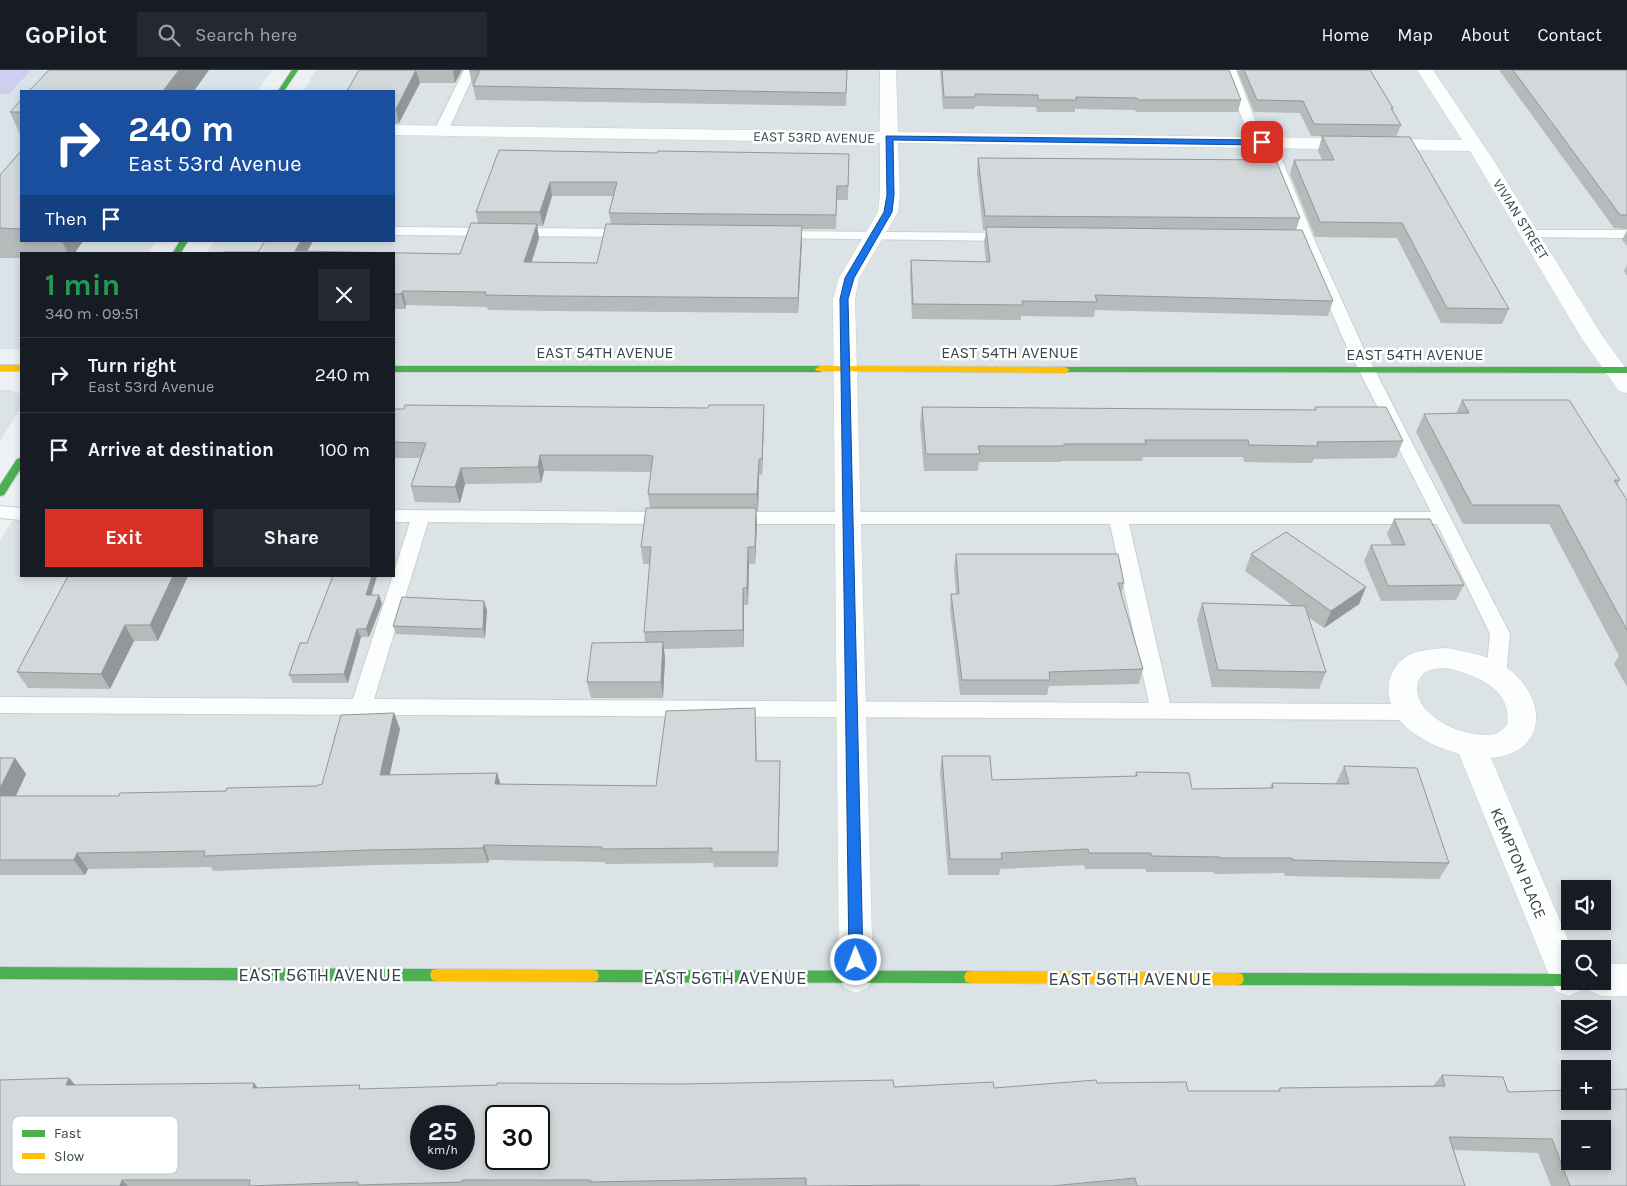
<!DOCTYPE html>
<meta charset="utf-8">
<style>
:root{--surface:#171b24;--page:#242831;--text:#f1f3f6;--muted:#9ea1a6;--line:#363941;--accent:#d93025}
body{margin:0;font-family:Karla,sans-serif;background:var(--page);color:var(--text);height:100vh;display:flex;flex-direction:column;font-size:19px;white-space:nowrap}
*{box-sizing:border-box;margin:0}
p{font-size:16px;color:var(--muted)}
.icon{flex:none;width:28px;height:28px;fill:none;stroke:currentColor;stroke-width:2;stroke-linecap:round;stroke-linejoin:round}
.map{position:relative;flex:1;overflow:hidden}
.details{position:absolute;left:20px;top:182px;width:375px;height:325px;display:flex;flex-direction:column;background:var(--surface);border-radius:0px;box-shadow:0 2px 8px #0003}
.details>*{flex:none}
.guide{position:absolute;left:20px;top:20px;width:375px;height:152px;border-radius:0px;box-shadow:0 2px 8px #0003;background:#1a4fa0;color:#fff;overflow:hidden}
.tools{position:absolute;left:1561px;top:810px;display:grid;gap:10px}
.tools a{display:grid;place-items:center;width:50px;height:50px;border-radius:0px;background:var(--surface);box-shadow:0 2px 8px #0003;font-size:25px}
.speed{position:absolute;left:410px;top:1035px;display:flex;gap:10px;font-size:25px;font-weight:700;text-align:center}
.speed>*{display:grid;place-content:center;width:65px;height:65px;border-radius:50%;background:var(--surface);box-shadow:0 2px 8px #0003;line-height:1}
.speed small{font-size:12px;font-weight:400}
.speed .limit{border:2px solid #111;border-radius:8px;background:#fff;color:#111}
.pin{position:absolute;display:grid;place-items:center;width:42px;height:42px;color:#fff;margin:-21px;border-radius:10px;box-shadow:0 2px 8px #0006}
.me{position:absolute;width:55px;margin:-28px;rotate:359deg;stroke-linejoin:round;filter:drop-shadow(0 0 4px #0008)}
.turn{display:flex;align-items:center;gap:18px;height:105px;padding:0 25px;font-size:22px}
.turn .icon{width:65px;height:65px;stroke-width:2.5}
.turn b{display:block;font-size:35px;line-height:42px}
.then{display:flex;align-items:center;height:48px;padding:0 25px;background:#0003;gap:10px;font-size:19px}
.round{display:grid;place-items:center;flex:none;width:52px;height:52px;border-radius:0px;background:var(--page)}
.headline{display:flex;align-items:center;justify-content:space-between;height:85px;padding:0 25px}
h1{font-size:30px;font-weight:700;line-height:38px;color:#1e9e55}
.primary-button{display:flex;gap:10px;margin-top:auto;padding:10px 25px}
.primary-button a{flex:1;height:58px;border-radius:0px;background:var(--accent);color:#fff;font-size:20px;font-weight:700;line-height:58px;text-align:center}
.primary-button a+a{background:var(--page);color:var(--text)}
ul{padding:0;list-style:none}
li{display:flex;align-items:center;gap:15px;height:75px;padding:0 25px;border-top:1px solid var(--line)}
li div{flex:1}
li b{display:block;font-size:19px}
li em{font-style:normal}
header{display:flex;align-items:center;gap:30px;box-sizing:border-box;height:70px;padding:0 25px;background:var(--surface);border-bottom:1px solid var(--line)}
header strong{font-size:24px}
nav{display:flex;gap:28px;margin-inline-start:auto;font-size:18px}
.search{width:350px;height:45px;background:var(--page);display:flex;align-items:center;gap:12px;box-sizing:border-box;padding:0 18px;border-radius:0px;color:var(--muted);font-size:19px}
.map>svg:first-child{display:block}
.residential{fill:#dbe3e7;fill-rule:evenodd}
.education{fill:#d9e4ea}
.green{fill:#d0ceef}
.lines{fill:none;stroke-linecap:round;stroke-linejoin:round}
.lane-casing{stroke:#cbcfd1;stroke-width:2}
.street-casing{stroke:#cbcfd1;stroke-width:1}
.fast-casing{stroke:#c7d0d6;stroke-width:2}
.slow-casing{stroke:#c7d0d6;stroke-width:2}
.lane{fill:#fcfdfd;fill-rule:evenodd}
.street{fill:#fcfdfd;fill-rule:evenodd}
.fast{fill:#4caf50;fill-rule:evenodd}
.slow{fill:#ffc107;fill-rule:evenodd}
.wall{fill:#b5babb;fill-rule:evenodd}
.shaded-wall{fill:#949799}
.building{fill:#d3d8da;stroke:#949799;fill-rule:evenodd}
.route{fill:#1a73e8;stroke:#114b97}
.labels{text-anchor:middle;stroke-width:5;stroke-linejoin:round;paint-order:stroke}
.far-street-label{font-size:14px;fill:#38464b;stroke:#fff}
.street-label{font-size:16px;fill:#38464b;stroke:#fff}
.near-street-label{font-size:19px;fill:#38464b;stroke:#fff}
.key{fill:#fff;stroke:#c3c8c9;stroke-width:1}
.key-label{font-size:14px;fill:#38464b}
</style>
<header>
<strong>GoPilot</strong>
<div class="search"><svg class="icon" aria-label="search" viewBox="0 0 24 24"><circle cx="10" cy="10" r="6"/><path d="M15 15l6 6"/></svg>Search here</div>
<nav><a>Home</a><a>Map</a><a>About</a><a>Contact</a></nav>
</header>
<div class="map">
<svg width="1627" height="1116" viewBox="0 0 1627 1116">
<rect width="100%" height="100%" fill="#eef1f3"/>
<g class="residential">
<path d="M316,0H1627V1116H0V471L21,436V506H394V184H206L214,171H394V21H303ZM1570,819H1602V851H1570ZM1570,879H1602V911H1570ZM1570,939H1602V971H1570ZM1570,999H1602V1031H1570ZM421,1046H464V1089H421ZM496,1046H539V1089H496ZM1570,1059H1602V1091H1570Z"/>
<path d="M0,320H10L21,324V338L0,371Z"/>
</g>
<path class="education" d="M0,0H272L257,21H21V171H156L148,184H21V279H0Z"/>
<path class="green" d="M0,0H31L9,24H0Z"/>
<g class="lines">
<g class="lane-casing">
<g id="lane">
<path d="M464,0H476L448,61L446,64H436L434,61Z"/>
<path d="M1224,0H1236L1258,58L1281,87L1314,169L1362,275L1510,564L1506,605L1503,611L1496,613L1489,611L1486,605L1490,564L1437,454H1129L1170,633L1410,634L1417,636L1421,642L1417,648L1410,650L0,643V627L353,629L410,452H394V440L671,442L678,444L680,448L678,452L671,454L428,452L374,629L1149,633L1110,454H730L723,452L721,448L723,444L730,442H1431L1346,275L1300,169L1268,88L1246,59Z"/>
<path d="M394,157L632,159L637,160L639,163L637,166L632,167L394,165Z"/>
<path d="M1530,160H1627V168L1525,167L1523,164L1525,161Z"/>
<path d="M776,161L1012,163L1017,164L1019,167L1017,170L1012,171L771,168L769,165L771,162Z"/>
<path d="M0,436L21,438V450L0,448Z"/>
</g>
</g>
<g class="street-casing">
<g id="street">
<path d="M880,0H896L898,62L1462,70L1417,0H1433L1494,91L1603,267L1627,300V323L1619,321L1582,269L1470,81L898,73L900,125L898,142L859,208L855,229L873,907L868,918L856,923L844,918L839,907L833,229L839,208L878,142L880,125V73L394,65V55L880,62Z"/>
<path d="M1447,578C1466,582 1489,585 1506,597C1547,626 1550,682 1491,688L1572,879H1570V911H1585L1580,921L1568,926L1556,921L1551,910L1459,684C1440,678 1421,671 1405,656C1386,638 1380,604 1406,587C1418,579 1434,579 1447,578ZM1447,598C1476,605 1513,619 1507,655C1503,659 1499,663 1494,664C1467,670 1409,645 1418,612C1420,607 1423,603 1428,601C1433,598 1441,599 1447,598Z"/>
<path d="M1602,894H1627V926H1602L1590,921L1585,911H1602Z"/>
</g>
</g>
<g class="fast-casing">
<g id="fast">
<path d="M292,0H298L284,21H278Z"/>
<path d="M180,171H188L180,184H172Z"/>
<path d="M394,296H820L825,299L820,302H394Z"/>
<path d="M1065,297H1627V303L1062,302L1060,300Z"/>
<path d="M21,388V398L4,425L0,426V415L17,389Z"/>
<path d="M0,897L437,899L442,900L444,905L442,910L437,911L0,909Z"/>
<path d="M592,900L971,901L976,902L978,907L976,912L971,913L592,912L587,911L585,906L587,901Z"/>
<path d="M1237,903L1570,904V911H1576L1575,915L1570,916L1237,915L1232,914L1230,909L1232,904Z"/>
</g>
</g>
<g class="slow-casing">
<g id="slow">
<rect x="0" y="295" width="21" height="6"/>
<path d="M820,296L1065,297L1070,300L1065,303L817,301L815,299Z"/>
<path d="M437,899L592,900L597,901L599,906L597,911L592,912L437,911L432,910L430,905L432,900Z"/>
<path d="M971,901L1237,903L1242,904L1244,909L1242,914L1237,915L971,913L966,912L964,907L966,902Z"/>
</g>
</g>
<use href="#lane" class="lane"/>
<use href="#street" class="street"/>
<use href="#fast" class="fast"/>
<use href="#slow" class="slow"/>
</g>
<g class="wall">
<path d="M359,0H462L455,13H420L399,53L394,54V21Z"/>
<path d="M469,0H847L846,36L476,30L473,16L474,14H472Z"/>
<path d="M940,0H1229L1241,30L1238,42H1136L1135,40L1075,39V42H1037L1036,37L975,36L974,39H943Z"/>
<path d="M1237,0H1370L1393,38L1392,41L1401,55L1396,67L1311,66L1300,43L1254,42Z"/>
<path d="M1499,0H1627V159L1614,158Z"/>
<path d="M21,30V67L10,42Z"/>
<path d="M1322,66L1509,239L1502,254L1441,253L1397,168L1315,167L1290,104L1294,90H1322L1318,81Z"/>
<path d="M499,80L657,83L849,84L848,130H837L836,159H802V170L798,243L553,241L488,240L487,237L406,235L405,239H394V184L258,182H308L460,184L478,153L476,142ZM552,126H613L609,143L611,154L597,193L532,192L539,168L537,156H543Z"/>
<path d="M21,81V171H83L74,184H21V188H0V105Z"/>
<path d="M978,88L1300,148L1296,160L1333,231L1328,246L1095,240L1094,247L1021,246V250L912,249L910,205L911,190L986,192L984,172L986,160H983L977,103Z"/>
<path d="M1627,160V176L1622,170Z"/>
<path d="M1627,195V206L1624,201Z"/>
<path d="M1462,330L1620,410L1617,415L1627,430V617L1614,594L1619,586L1549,454H1463L1416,362L1424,344H1456Z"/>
<path d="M764,335V351L762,405H759L758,441H756L757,455L755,494H749L748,535H744V577L664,579L665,588L663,628H591L587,612L645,572L644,562L650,494H643L641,477L650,438L648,424L651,402L544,401L541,413L465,414L460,433L415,432L411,416L420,388H394V339L708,338Z"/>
<path d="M922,337L1314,340L1315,337L1403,371L1396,388L1314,389L1312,393L1244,392L1243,387H1143L1142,391H1061V392H979L978,401H924L920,354Z"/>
<path d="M1394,449L1464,515L1456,530L1381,531L1364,491L1371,475H1392L1387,464Z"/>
<path d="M956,484L1124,513L1121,526L1143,599L1139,614L1049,616L1047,625H960L950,539L951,524H956L954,498Z"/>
<path d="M1251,484L1366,517L1359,534L1324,558L1308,547L1326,602L1319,619L1212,617L1197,550L1202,533L1292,535L1245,501Z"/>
<path d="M68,506H188L158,571H134L110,619L28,618L17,602Z"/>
<path d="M333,506H377L371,525H379L382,534L369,567H361L348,613H293L289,605L307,573Z"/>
<path d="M487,540L485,568L396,564L393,556Z"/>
<path d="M755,638L757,691H780V707L778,797H714L713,793L605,794V792L489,790L488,793L376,795L213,801L211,797L88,799L85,805H0V688H15L26,704L16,726H119L316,716L322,714L394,643L400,659L389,705L497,703L500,714L656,716Z"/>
<path d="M942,686L992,710L1135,706L1136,702L1192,719L1270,718L1272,713L1336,714V713L1344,696L1449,793L1439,809L1285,806L1284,803L1214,804V802H1146V799H1085L1084,795L1000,799L999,805H948L940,702Z"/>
<path d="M1442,1005L1508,1022L1626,1019L1627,1018V1116H1551L1538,1083L1454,1080L1465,1116H0L75,1015L254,1013L258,1018L362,1019L894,1017L994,1018L1097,1013L1188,1021H1277L1280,1018L1433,1016Z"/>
</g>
<g class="shaded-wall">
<path d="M179,0H209L194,21H163Z"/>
<path d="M416,0L420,13L399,53L396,39Z"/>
<path d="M453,0H462L455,13Z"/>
<path d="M550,112L552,126L543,156L540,142Z"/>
<path d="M537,154L539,168L527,206L524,192Z"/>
<path d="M802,156V170L798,243V228Z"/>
<path d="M62,171H83L74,184H68Z"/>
<path d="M301,171H313L306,184L295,181Z"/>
<path d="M403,221L406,235L405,239L401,224Z"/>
<path d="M764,335V351L762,405V389Z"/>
<path d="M540,385L544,401L541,413L538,397Z"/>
<path d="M759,389V405L758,441L757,424Z"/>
<path d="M461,398L465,414L460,433L455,417Z"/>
<path d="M756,438L757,455L755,494V477Z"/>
<path d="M748,477L749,494L748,535L747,518Z"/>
<path d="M173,506H188L158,571L150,555Z"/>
<path d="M372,506H377L369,533L366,525Z"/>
<path d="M1366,517L1359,534L1324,558L1331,541Z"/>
<path d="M743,518L744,535V577L743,560Z"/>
<path d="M379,525L382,534L369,567L366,559Z"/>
<path d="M484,531L487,540L485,568L483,559Z"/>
<path d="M125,555L134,571L110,619L101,604Z"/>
<path d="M357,559L361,567L348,613L344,604Z"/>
<path d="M663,572L665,588L663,628L661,612Z"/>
<path d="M394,643L400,659L386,721L380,705Z"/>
<path d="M15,688L26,704L8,742L0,731V718Z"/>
<path d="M780,691V707L778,797V782Z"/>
<path d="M497,703L502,719L495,714Z"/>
<path d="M484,775L489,790L488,793L483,778Z"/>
<path d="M77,783L88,799L85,805L74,790Z"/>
<path d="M69,1008L82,1022L66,1015Z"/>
<path d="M254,1013L264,1027L253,1018Z"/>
<path d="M122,1110L128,1116H120Z"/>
</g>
<g class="building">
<path d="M49,0H179L163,21H29Z"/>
<path d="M359,0H416L396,39L394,40V21H347Z"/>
<path d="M469,0H847L846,23L473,16L480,0Z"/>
<path d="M942,0H1229L1241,30H1138L1137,28L1076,27V30H1038V25L975,24V27H944Z"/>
<path d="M1244,0H1370L1393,38H1391L1401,55L1314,54L1303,31L1257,30Z"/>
<path d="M1513,0H1627V145H1620Z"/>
<path d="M21,30V42H10Z"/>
<path d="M1322,66L1410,67L1509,239L1447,238L1402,153L1320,152L1294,90H1334Z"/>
<path d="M499,80L657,83L658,81L849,84L848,116H837L836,145L609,143L617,112H550L540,142H476Z"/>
<path d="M21,81V159L0,158V105Z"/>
<path d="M978,88L1276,90L1300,148L985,146Z"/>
<path d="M471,153L537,154L524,192L597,193L606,154L802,156L798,228L550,226L485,225L486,222L403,221L401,224H394V184H222L223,182H258L265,171H301L295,181L460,184Z"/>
<path d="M986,157L1302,160L1333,231L1095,225L1097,232L1022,231L1023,235L913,234L911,190L990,192Z"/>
<path d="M1462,330H1569L1620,410H1614L1627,430V560L1559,435H1472L1424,344L1469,343Z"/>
<path d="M405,335L708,338L709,335H764L762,389H759L757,424H648L653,386L645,385H540L538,397L461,398L455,417L411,416L426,373L394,372V339H404Z"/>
<path d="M922,337L1316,340L1315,337H1386L1403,371L1317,372L1318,376L1249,375L1248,370H1145L1146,374H1064V376H978L980,384H926Z"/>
<path d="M646,438H756L755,477H748L747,518H743V560L644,562L651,477H641Z"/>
<path d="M1394,449H1430L1464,515L1388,516L1371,475H1405Z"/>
<path d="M1286,462L1366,517L1331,541L1251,484Z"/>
<path d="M956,484H1118L1124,513H1118L1143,599L1049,602L1050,610H962L951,524H959Z"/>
<path d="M68,506H173L150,555H125L101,604L17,602Z"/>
<path d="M333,506H372L366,525H379L366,559H357L344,604L289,605L300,573H307Z"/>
<path d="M402,527L484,531L483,559L393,556Z"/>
<path d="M1202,533L1305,536L1326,602L1218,600Z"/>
<path d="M663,572L661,612H587L592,573Z"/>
<path d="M755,638L756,691H780L778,782H712V778L602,779V777L484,775L483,778L369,780L204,786L205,781L77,783L74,790H0V726H119L120,723L226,721L227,718L316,716L322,714L341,645L394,643L380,705L497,703L495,714L656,716L666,641Z"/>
<path d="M942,686H990L992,710L1137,706L1136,702L1189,703L1192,719L1273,718L1272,713L1349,714L1344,696L1417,698L1449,793L1292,790V788H1221L1220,787L1151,786V783H1089L1088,779L1001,783L1002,789H950Z"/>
<path d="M0,688H15L0,718Z"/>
<path d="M1442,1005L1503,1007L1508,1022L1570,1020V1031H1602V1020L1627,1019V1116H1570L1552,1069L1449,1067L1465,1116H1137L1135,1108L1051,1116H919V1115L806,1116V1108L590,1112L591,1110H462V1112L358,1115V1112L249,1116L250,1110H122L120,1116H0V1010L69,1008L66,1015L254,1013L253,1018L360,1015L359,1019L497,1015V1013L683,1014L893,1010L894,1017L993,1012L994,1018L1096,1010L1097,1013L1186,1012L1188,1021H1280V1018L1445,1016ZM421,1046H464V1089H421ZM496,1046H539V1089H496ZM1570,1059H1602V1091H1570Z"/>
</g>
<path class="route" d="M886,66L1262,70L1266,72L1262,75L893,70L894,125L892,142L854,208L848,229L863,890L861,895L856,896L851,895L849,890L840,229L845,208L884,142L887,125Z"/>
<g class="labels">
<g class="far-street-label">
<text transform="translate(814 67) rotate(1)" y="5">EAST 53RD AVENUE</text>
<text transform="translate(1521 149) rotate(58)" y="5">VIVIAN STREET</text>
</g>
<g class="street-label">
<text x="605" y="288">EAST 54TH AVENUE</text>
<text x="1010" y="288">EAST 54TH AVENUE</text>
<text x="1415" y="290">EAST 54TH AVENUE</text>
<text transform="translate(1519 793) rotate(67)" y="6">KEMPTON PLACE</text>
</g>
<g class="near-street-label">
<text x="320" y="911">EAST 56TH AVENUE</text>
<text x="725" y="914">EAST 56TH AVENUE</text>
<text x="1130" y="915">EAST 56TH AVENUE</text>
</g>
</g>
<rect x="12" y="1046" width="166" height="58" rx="8" class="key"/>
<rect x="22" y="1060" width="23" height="7" fill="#4caf50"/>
<rect x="22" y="1083" width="23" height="6" fill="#ffc107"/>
<g class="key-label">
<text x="54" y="1068">Fast</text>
<text x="54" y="1091">Slow</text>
</g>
</svg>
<div class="tools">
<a><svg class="icon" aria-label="sound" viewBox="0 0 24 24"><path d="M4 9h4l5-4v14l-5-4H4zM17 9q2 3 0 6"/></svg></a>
<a><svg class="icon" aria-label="search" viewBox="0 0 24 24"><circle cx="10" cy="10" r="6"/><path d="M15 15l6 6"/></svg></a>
<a><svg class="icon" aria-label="layers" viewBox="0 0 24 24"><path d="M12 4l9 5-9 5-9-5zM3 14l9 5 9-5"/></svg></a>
<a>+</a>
<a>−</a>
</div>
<div class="speed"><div>25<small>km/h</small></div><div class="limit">30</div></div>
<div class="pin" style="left:1262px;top:72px;background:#d93025"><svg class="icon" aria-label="arrive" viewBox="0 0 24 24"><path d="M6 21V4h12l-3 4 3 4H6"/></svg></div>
<svg class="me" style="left:856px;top:890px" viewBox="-20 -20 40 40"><circle r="17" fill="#1a73e8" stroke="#fff" stroke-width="3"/><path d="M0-11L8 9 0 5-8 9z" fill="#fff"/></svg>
<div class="guide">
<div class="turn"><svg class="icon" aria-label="right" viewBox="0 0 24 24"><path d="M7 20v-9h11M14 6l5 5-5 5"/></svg><div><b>240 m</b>East 53rd Avenue</div></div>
<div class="then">Then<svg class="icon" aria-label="arrive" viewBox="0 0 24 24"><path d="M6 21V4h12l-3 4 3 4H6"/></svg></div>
</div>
<section class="details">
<div class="headline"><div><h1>1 min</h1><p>340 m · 09:51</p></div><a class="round"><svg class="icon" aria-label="close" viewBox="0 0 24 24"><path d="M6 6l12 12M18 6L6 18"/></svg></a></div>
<ul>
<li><svg class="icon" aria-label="right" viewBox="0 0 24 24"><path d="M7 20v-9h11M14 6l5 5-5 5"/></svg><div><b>Turn right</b><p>East 53rd Avenue</p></div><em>240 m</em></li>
<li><svg class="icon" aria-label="arrive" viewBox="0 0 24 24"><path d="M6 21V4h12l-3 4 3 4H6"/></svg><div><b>Arrive at destination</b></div><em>100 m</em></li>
</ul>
<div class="primary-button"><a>Exit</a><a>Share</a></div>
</section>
</div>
